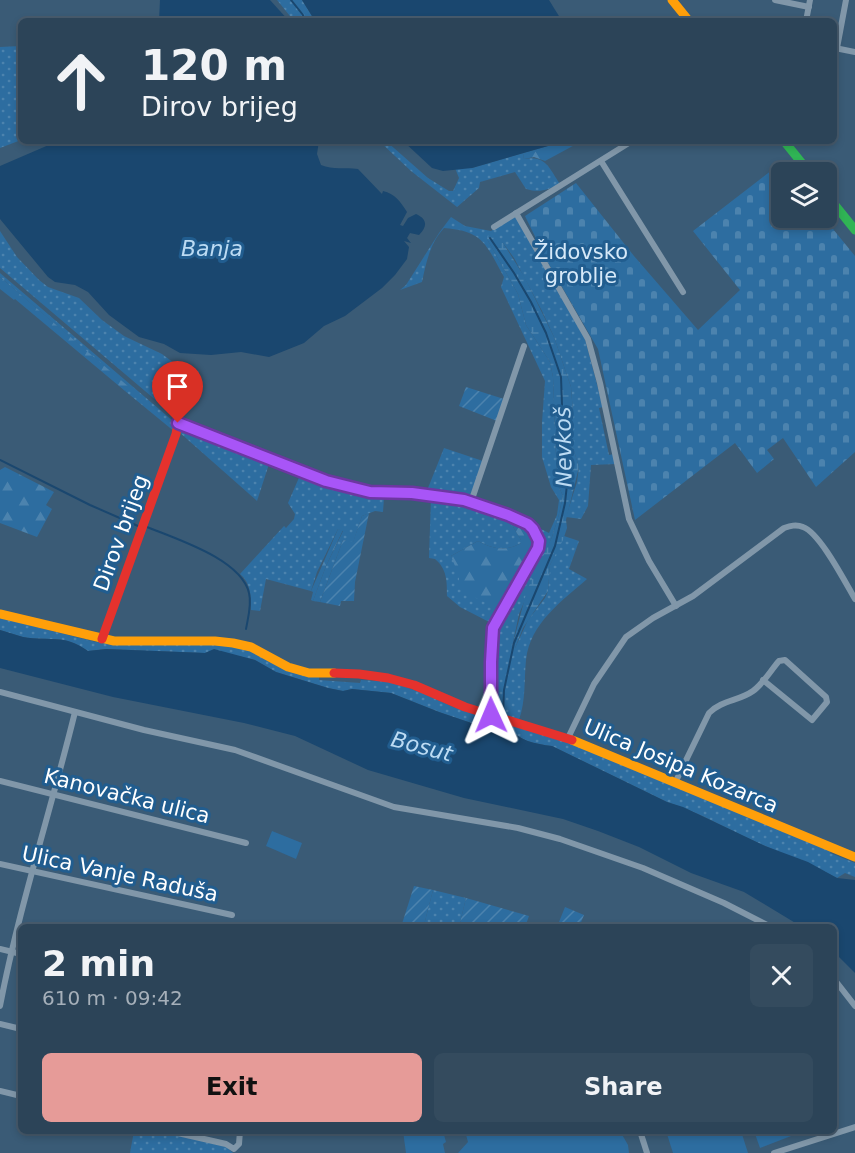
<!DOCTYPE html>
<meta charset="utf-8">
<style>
:root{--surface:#2c4458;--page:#344b5e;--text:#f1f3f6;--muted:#a6b0ba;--line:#485c6e;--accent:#e69b98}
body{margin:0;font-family:"DejaVu Sans",sans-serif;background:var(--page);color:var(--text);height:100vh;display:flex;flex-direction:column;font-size:22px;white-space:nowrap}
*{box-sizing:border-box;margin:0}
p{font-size:20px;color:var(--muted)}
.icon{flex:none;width:33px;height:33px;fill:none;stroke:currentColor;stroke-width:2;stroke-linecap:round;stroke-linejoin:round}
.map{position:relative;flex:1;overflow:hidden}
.sheet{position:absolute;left:18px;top:924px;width:819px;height:210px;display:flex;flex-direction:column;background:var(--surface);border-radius:9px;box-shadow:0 3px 9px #0003,0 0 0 2px var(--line)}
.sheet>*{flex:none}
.banner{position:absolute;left:18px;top:18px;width:819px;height:126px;border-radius:9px;box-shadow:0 3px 9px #0003,0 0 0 2px var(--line);background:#2c4458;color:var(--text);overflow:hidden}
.tools{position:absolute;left:771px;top:162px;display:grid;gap:12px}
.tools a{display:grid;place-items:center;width:66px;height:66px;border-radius:9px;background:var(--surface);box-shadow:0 3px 9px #0003,0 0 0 2px var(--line);font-size:30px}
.pin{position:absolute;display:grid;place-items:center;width:51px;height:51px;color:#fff;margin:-62px -26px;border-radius:50% 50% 50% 0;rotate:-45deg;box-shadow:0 0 6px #0007}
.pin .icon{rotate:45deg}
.me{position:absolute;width:66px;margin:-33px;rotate:359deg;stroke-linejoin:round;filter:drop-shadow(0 0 4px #0008)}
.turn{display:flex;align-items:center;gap:21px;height:126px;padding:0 24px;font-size:27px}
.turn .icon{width:78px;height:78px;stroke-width:2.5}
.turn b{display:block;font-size:42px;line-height:51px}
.round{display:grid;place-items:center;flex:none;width:63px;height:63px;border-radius:9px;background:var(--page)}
.summary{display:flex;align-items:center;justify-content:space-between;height:102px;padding:0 24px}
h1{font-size:36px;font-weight:600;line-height:45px}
.primary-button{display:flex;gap:12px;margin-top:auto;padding:12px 24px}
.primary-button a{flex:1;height:69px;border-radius:9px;background:var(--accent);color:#111;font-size:24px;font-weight:600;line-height:69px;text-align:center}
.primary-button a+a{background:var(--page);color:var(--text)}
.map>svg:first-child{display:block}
.grass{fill:url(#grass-dots)}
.forest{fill:url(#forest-firs)}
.wetland{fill:url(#wetland-marsh)}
.cemetery{fill:url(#cemetery-stones)}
.garden{fill:url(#garden-furrows)}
.pitch{fill:#2d6da0}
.water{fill:#1a476f}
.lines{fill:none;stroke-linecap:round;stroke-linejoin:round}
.stream{stroke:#1a476f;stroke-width:2}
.street{stroke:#8197a9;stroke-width:6}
.fast{stroke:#30b455;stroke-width:9}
.slow{stroke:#ff9f0a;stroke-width:9}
.jam{stroke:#e5322d;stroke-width:9}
.route-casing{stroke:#6d37a1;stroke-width:15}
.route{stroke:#a855f7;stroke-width:10}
.labels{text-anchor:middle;stroke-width:6;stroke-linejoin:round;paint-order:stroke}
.park-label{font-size:21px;fill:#d6e9f9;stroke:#215d8f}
.street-label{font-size:21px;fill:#fff;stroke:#215d8f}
.water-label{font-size:22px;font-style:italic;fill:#bcdbf3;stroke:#215d8f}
</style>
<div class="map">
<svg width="855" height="1153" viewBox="0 0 855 1153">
<defs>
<pattern id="grass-dots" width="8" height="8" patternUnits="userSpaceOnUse" patternTransform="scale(1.5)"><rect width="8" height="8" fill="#2d6da0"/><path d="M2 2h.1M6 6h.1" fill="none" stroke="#4c83ae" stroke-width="1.8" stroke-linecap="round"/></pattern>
<pattern id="forest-firs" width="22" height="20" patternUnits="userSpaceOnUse" patternTransform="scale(1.5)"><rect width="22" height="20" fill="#2d6da0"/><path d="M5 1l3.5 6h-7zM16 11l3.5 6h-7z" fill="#4c83ae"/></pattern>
<pattern id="wetland-marsh" width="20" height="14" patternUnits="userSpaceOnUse" patternTransform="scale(1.5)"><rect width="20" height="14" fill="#2d6da0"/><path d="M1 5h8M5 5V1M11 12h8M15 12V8" fill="none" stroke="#4c83ae"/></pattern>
<pattern id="cemetery-stones" width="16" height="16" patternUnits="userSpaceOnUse" patternTransform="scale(1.5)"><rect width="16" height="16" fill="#2d6da0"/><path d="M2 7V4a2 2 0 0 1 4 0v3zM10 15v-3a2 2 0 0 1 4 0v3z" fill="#4c83ae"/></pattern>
<pattern id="garden-furrows" width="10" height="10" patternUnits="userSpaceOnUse" patternTransform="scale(1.5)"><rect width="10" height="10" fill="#2d6da0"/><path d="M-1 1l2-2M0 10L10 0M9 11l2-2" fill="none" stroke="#4c83ae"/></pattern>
</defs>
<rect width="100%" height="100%" fill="#3a5b76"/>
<g class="grass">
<path d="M277,0H302L315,21H294Z"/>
<path d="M21,46V140L0,148V47Z"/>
<path d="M379,141H386L428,178L449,191H453L459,178L455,168H472L523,153L524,159C546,155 549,168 560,184C547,190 540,193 526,189L515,172L480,182L479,188L457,207L411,171Z"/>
<path d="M451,217L465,226L491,231L514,217L517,218L585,339L603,407L599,408L609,455L614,454L616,464L591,465L588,506L581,519L566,517L577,482L579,467L569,435L573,413L571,387L554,337L542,311L514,258L503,243L487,239L518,294L526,325L550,362L553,377L557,483L563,496L558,518L552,537L519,614L512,647L515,648L528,620L545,598L548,591L550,565L564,536L579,541L569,569L587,579C562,601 530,623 526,660C524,680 526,700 519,720L494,713L496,626L535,528L537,527L549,533L557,515L559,500L551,487L542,457V422L545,381L501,287L504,277C486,245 484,231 444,228C430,243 426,263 422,282L400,290L406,285L439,233Z"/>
<path d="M0,231L17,257L39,280L48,287L79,298L102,320L124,336L162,354L178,366L199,371L178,419L0,268Z"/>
<path d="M0,273L173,421L175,423V432L125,391L128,387L0,277Z"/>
<path d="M182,428L270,461L257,501L179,432Z"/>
<path d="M444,448L483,461L469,500L414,491L412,487L428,488Z"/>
<path d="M301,473L382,496L384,498L383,512L375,511L362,516L353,543L343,540L320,602L313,601L326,566L343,531L338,529L317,572L311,591L266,579L260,611L251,610C251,596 251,583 240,574L284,526L286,528L294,519L295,514L288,503Z"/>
<path d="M431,497L464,503L510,518L509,520L521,540V543C506,552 493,549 478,541L451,556L501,610L493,624L460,607L447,596C447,581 447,569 435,559L429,558Z"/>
<path d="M0,618L96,642L124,644H218L252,651L319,677V680L360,683L361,680L391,682L423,693L453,707L498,720V724L486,728L439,712L391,693L352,689L343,691L328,688L276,672L255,660L214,650L205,653L106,649L88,651C63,633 49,642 23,637C15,635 8,632 0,630Z"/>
<path d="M506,722L552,735L832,850L830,853L855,863V877L845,873L837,878C809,863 780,853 752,840C724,827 696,811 667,802L552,746C534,744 517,740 506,725Z"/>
<path d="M433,890L466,898L459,927L424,925Z"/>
<path d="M134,1131H158L227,1147L233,1153H130Z"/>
</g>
<g class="forest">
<path d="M556,141H582L545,161L534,157L524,159L523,153L548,146Z"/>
<path d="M0,277L129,387L125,391L15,299L14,300L0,289Z"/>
<path d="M5,467L54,492L46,505L52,509L37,537L0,523V470Z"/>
<path d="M510,518L526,525L534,533L535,550L501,610L466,593L459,584V576L451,556L478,541C493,549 506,552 521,543V540L509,520Z"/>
<path d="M338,529L343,530L326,566L313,601L311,600L313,592L311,591Z"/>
</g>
<path class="wetland" d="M488,235H491L503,243L524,276L554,337L571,387L573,413L569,435L579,467L566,520L567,528L563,540L550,565L548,591L523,628L515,648L512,647L527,590L552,537L558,518L563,496L557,483L553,377L550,362L526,325L518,294L487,239Z"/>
<path class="cemetery" d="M781,163L789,172H782V218H824L855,256V452L816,487L783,438L767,450L774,459L757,473L735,443L635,520L598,349L547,261L525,216L576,183L634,256L698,330L740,290L693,231Z"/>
<g class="garden">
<path d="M466,387L504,399L497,421L459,406Z"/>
<path d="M369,513L355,582L354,601H341L340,606L320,602L343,540L353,542L362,516Z"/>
<path d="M414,886L433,890L424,925L401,927Z"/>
<path d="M466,898L529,916L525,927H459Z"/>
<path d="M565,907L584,915L579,927H557Z"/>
</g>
<g class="pitch">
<path d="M272,831L302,843L296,859L266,846Z"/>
<path d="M403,1131H443L446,1142L443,1144L445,1153H406Z"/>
<path d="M465,1131H620L628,1145L629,1153H458L468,1142Z"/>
<path d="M666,1131H741L748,1153H673Z"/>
<path d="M754,1131H804L760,1148Z"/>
</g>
<g class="water">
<path d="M160,0H270L289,21H159Z"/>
<path d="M302,0H549L562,21H315Z"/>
<path d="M58,141H319L317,154L321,165C333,170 345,167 358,169L382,194L383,191C395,194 400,201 407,212L400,225L403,226L408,218L416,214C427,219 428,226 419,235L410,233L407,238L411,243L404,241L409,247L407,259L395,275L382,288L345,316L324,326L304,343L269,357L241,352L211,355L180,353L164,344L139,337L109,315L88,292L75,285L55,282L48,277L0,219V166Z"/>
<path d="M403,141H556L548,146L472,168L443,171L432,168Z"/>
<path d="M0,630C8,632 15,635 23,637C50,642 63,633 88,651L106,649L205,653L214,649L255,660L276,672L328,688L343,691L352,689L391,693L439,712L486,728L498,724L506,725C517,740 534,744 552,746L667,802L683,807L765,846L808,862L837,878L855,880V973L834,952V927H802L744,892L691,873L639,847L598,831L563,819L464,798L368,770L295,736L244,723L113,697L0,668Z"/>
</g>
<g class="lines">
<g class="stream">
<path d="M291,0L303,15L304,21"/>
<path d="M490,238L514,273L531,302L546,333L561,377L563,433L568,475L565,503L555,546L514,643L504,690L503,716"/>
<path d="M0,460L90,505L138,526"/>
<path d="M147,527C176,539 241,559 249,593C252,604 248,618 246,629"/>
</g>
<g class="street">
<path d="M775,0L809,7"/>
<path d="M806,21L810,0"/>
<path d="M835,48L855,52"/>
<path d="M837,48L846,0"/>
<path d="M601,161L683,292"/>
<path d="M516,213L588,339L600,383L629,519L649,561L676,606"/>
<path d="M494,227L632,141"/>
<path d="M471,502L524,346"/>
<path d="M0,692L144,730L235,750L394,807L518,828L560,839L643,868L724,903L771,927"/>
<path d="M568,738L594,684L626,637L653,618L693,596L784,528C790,526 796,524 803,527C820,533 845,582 855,599"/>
<path d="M0,781L246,843"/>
<path d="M675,783L709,713C722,700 739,701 753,691C763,684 771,670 779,661L785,660L826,697L827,702L812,720L763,680"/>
<path d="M0,864L232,915"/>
<path d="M0,949L21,954"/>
<path d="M834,979L855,1006"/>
<path d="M0,1006C19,907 51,810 75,712"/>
<path d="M0,1024L21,1029"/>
<path d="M0,1091L21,1096"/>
<path d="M169,1131L226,1144L234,1149L239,1144L240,1131"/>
<path d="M640,1131L647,1153"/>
<path d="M774,1153L855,1127"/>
</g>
<g class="fast">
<path d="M784,141L809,172"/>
<path d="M826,194L855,230"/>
</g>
<g class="slow">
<path d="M672,0L689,21"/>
<path d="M276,461L326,481L370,492L412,493L464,500L528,524L539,541L538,548L493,628L491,715"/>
<path d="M0,614L114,641H215L233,643L251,647L288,667L309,673H334"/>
<path d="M572,740L855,857"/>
</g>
<g class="jam">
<path d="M102,639L176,434L178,423L276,461"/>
<path d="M334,673L359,674L388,678L414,685L465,707L572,740"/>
</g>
</g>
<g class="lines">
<g class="route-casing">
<path id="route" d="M178,423L326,481L370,492L412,493L464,500L508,515L528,524L533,529L539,541L538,548L493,628L491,662V715"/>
</g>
<use href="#route" class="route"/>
</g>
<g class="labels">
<g class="park-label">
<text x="581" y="259">Židovsko<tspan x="581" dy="24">groblje</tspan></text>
</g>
<g class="street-label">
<text transform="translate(121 533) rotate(-70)" y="7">Dirov brijeg</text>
<text transform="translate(681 766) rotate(23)" y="7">Ulica Josipa Kozarca</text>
<text transform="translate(127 796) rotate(14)" y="7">Kanovačka ulica</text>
<text transform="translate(120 874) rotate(12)" y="7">Ulica Vanje Raduša</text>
</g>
<g class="water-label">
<text x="212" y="256">Banja</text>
<text transform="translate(563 447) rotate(-91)" y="8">Nevkoš</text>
<text transform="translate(422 746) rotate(15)" y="8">Bosut</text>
</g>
</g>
</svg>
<div class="tools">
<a><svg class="icon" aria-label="layers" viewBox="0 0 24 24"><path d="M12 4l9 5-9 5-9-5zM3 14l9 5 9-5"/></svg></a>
</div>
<div class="pin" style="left:178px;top:423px;background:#d93025"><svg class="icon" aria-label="arrive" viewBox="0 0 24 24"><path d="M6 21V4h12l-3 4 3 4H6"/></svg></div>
<svg class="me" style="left:491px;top:715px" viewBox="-20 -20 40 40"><path d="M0-17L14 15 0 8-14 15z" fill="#a855f7" stroke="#fff" stroke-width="4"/></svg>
<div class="banner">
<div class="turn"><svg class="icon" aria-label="ahead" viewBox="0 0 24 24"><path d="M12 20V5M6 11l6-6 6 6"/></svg><div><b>120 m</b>Dirov brijeg</div></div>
</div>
<section class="sheet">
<div class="summary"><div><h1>2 min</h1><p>610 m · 09:42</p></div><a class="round"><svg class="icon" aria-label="close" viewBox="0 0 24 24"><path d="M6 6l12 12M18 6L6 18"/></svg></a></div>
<div class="primary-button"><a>Exit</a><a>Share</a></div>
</section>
</div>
